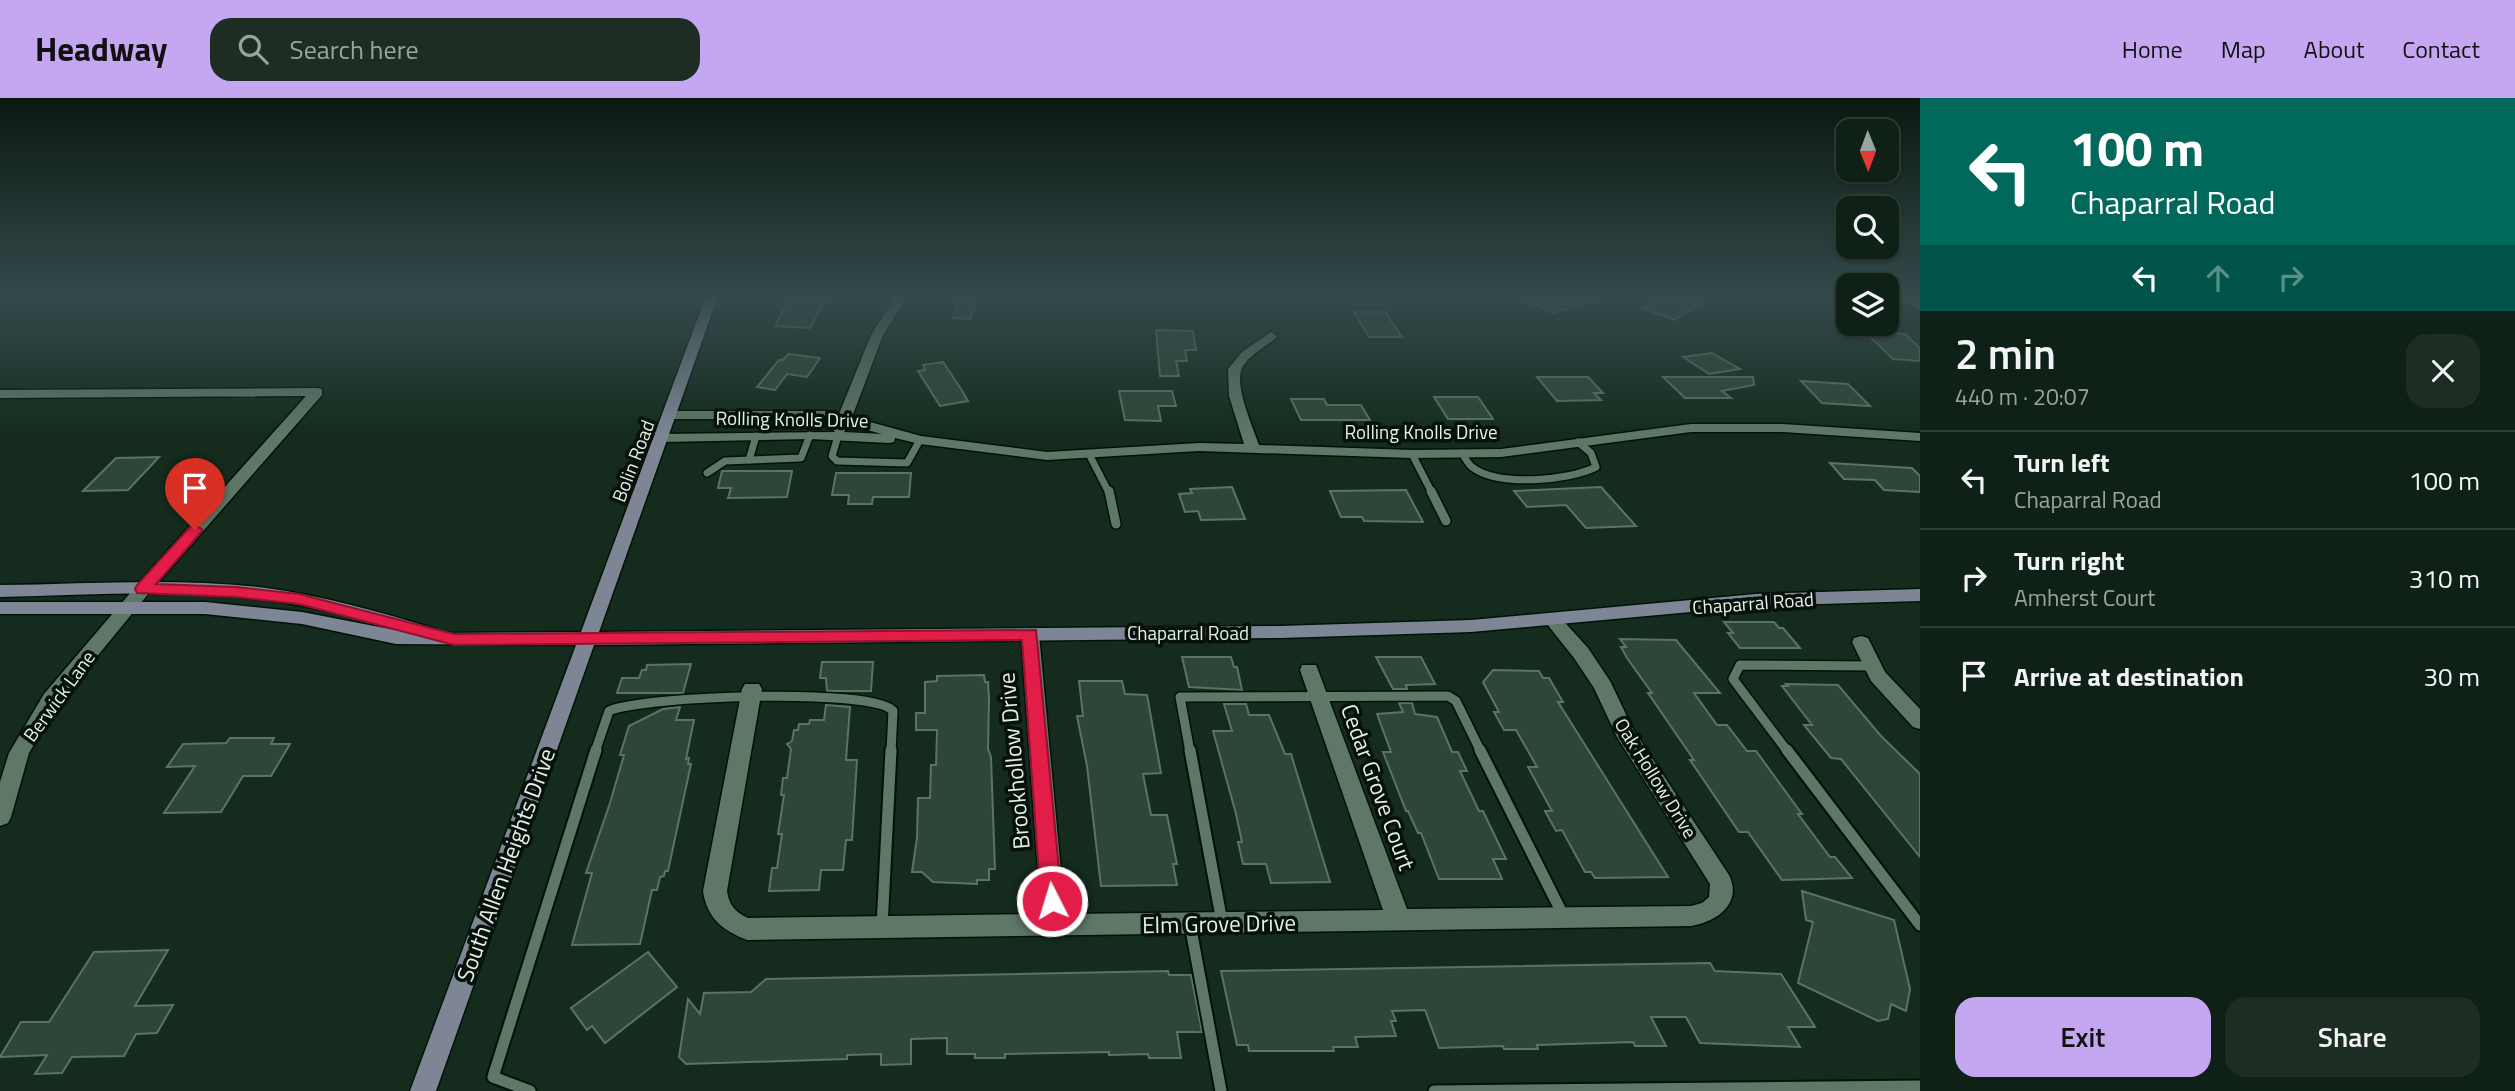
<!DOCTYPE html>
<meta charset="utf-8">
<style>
:root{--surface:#0f2016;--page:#1d2d23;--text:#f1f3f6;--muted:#9ba3a1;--line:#2f3e35;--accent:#c5a7f1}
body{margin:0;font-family:"Titillium Web",sans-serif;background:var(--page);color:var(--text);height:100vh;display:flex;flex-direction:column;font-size:26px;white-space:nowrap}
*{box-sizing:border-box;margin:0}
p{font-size:23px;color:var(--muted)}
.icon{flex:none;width:38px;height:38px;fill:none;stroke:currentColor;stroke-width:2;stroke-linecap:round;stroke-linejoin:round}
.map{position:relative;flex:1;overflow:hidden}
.sheet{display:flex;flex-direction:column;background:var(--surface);width:595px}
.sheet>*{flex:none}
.hud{background:#00695c;color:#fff;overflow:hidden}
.needle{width:46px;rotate:179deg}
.fabs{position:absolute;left:1836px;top:21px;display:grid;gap:14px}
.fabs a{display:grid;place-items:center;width:63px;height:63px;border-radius:14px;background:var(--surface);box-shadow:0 2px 5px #0004,0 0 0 2px var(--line);font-size:35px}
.pin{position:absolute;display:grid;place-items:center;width:60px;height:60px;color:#fff;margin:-72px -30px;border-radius:50% 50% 50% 0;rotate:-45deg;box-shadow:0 0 7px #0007}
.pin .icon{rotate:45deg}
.me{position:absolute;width:77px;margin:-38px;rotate:355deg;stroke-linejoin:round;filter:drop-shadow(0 0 5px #0008)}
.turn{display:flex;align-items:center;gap:24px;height:147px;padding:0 35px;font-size:32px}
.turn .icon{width:91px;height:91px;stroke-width:2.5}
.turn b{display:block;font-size:49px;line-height:60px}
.lanes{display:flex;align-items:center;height:66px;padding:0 35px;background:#0003;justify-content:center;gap:35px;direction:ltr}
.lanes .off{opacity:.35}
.round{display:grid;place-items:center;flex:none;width:74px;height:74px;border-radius:21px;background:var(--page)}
.headline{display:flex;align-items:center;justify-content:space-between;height:119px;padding:0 35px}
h1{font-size:42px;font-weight:600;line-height:52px}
.cta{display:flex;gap:14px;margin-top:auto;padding:14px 35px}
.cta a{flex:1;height:80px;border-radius:21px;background:var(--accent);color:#111;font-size:28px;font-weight:600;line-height:80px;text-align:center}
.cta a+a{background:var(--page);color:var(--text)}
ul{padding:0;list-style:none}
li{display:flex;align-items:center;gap:21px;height:98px;padding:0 35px;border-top:2px solid var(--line)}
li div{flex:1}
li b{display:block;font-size:26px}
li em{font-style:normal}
header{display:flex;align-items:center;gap:42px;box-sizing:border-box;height:98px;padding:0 35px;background:var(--accent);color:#111}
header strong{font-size:33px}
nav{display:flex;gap:38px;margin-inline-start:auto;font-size:24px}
.search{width:490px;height:63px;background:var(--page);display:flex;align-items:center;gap:18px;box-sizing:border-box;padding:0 24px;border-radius:21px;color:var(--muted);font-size:26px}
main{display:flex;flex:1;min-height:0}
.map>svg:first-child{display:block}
.building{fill:#2e4637;stroke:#5a7363;stroke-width:2}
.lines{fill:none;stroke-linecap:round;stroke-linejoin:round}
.lane-far2-casing{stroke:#001307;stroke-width:10}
.lane-far1-casing{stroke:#001307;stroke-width:12}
.lane-casing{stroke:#001307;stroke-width:15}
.street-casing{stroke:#001307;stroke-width:3}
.secondary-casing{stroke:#001307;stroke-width:3}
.lane-far2{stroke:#5e7767;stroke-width:7}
.lane-far1{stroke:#5e7767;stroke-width:9}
.lane{stroke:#5e7767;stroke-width:11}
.street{fill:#5e7767;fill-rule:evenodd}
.secondary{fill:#7e8594;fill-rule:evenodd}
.route{fill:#e11d48;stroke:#92132f;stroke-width:2}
.labels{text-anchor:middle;stroke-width:7;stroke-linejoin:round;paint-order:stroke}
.street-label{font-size:19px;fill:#e2f0e6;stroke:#07110b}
.near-street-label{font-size:23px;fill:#e2f0e6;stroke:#07110b}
</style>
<header>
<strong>Headway</strong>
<div class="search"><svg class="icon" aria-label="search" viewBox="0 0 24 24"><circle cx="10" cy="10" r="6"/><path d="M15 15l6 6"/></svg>Search here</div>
<nav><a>Home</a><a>Map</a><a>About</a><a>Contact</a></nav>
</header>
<main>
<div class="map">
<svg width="1920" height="993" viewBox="0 0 1920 993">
<rect width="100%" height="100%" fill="#142b1d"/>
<g class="building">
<path d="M791,198H827L810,230L775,228Z"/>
<path d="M961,198H978L970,221L953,220Z"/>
<path d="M1516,198H1597V201L1553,215Z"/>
<path d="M1663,198H1681L1702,204L1674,222L1642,210Z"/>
<path d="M1354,214H1385L1402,239H1369Z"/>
<path d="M1156,232L1193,233L1196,252H1185L1187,263H1176L1179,278H1160Z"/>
<path d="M1864,233L1905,236L1920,250V263L1893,261Z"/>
<path d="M1712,255L1740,271L1709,276L1683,259Z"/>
<path d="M788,256L820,260L807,279L787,276L775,292L757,289L779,262H783Z"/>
<path d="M943,264L961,291L968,303L940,308L918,273L925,272L923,267Z"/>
<path d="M1537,279H1588L1603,295H1594L1601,302L1557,303Z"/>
<path d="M1663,279H1753L1754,287L1722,293L1731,300H1685Z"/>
<path d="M1801,283L1848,286L1870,308L1822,305Z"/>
<path d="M1119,293H1172L1176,308H1158L1161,323L1125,322Z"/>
<path d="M1434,299H1478L1493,321H1448Z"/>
<path d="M1291,301H1324L1327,307H1361L1370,322H1301Z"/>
<path d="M159,359L128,392L83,393L116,360Z"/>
<path d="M1830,365L1912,370L1920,378V394L1884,392L1875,382L1844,381Z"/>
<path d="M722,373H792L787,399L728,400L731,390H718Z"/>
<path d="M836,375H911L909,399H873L872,406H848L849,397H832Z"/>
<path d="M1232,389L1245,421L1201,422L1198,413L1185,414L1179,396L1192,395L1190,391Z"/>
<path d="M1601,389L1636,428L1586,430L1566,407L1527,409L1514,393Z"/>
<path d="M1406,392L1423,424L1364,423L1362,419H1341L1330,393Z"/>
<path d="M1724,524H1774L1779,530H1783L1800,550H1740L1728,535H1733Z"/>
<path d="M1620,541L1676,542L1720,595H1694L1717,627H1727L1747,653H1756L1802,716H1798L1830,759H1835L1852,780L1782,782L1748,734H1739L1690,662H1694L1648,595H1652L1627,560L1621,549H1626Z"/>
<path d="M1182,559H1231L1234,569H1237L1242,592L1189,589Z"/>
<path d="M1376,559H1421L1435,586L1406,587L1407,591H1393Z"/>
<path d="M822,564H873L871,593H827L826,580H820Z"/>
<path d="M691,566L683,595H617L622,580H639L642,572H646L647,567Z"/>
<path d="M1493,572L1539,573L1543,580H1549L1563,604H1558L1668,779L1595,780L1591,774H1585L1562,732L1556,733L1545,713H1552L1528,669H1537L1516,632H1504L1494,614H1499L1483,584Z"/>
<path d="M984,577L985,584H988L989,600L988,651L991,659L995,771H989V782H977V786L933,784L922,774H912L917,740L918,700H930L931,667H936L937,632H916V615H925V584L937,583V578Z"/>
<path d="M1079,583H1122L1125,596L1147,597L1161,675L1143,676L1151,717H1167L1177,766H1173L1177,787L1101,788L1087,668L1077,618H1083Z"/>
<path d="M1786,586L1838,587L1881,638L1920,676V759L1841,661L1831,660L1804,627H1812L1782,588H1788Z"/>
<path d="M1399,605H1412L1415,616L1437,619L1452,654H1458L1467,673H1460L1479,713H1483L1506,761H1493L1502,781H1439L1421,735H1418L1408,713H1406L1383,654H1391L1377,616L1403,614Z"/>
<path d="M1224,606H1246L1249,617H1269L1285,656H1291L1330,784L1271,785L1266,766H1243L1238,744H1242L1236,716L1213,633H1232Z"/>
<path d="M826,607L850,609L846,662H857L852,742H846L843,772H821L819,792L769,793L772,770H777L782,736H778L784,697H781L783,680H787L791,651L787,646L792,643L794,632H798L799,626H809L810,622H824Z"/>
<path d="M680,609L676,622H694L686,661L689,660L688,666H691L668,773H665L664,778L660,779L657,792H652L640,846L572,847L592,775H586L610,705L624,657H620L629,628L663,611Z"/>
<path d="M230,640H274L271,646H290L271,678H243L221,714L164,715L195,668L167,669L183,646L226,645Z"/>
<path d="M1802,793L1894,822L1910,891L1906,913L1891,906L1888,921L1878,923L1798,885L1813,824L1806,822Z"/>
<path d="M168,852L135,908L173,907L157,935L136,936L124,958L72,959L62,975L35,976L47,957L0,959L21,924H49L94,854Z"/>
<path d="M648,854L677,889L605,945L592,928L587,932L571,910Z"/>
<path d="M1710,865L1715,873L1781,876L1815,929H1788L1800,949L1700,945L1686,919H1651L1666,948H1635L1633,944L1537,947L1538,951H1504L1503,948L1439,950L1425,912L1392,913L1396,923H1391L1396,938L1355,939L1358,949H1333L1334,953H1249L1248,947H1237L1221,873Z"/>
<path d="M1168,873L1169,877H1191L1202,934H1177L1181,960H1149L1148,956L1109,957V954L1005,956V960H975V956H947V940L911,941V966L881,967V956L847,957V961L686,966L679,959L688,901L700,916L704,895L751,894L766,881Z"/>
</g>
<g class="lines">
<g class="lane-far2-casing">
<g id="lane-far2">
<path d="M838,338L832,358L837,363L907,365L920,342"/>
<path d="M1462,355C1465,359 1467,365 1472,369C1498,389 1568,383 1596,369L1591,355L1578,344"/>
<path d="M1089,356L1109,395"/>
<path d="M1412,356L1432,395"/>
<path d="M749,362L756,338"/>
<path d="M707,375L725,363L801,360L810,337"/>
</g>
</g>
<g class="lane-far1-casing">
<g id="lane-far1">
<path d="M1109,393L1116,426"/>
<path d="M1431,393L1446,423"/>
<path d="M595,654L609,613C642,598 873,589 893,613L891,654"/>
<path d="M1190,654L1180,599L1448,598L1456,603L1481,654"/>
<path d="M1788,654L1733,581L1740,567L1873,568"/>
</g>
</g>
<g class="lane-casing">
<g id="lane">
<path d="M1190,652L1222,824"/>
<path d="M1480,652L1563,817"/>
<path d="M1787,652L1920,827"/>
<path d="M1190,826L1221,993"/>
<path d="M882,829L891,652"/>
<path d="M530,993L493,979L596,652"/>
<path d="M1434,993L1920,988"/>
</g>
</g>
<g class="street-casing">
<g id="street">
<path d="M896,198H908L883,237L852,319L921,338L1047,354L1199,345L1244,346L1229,298L1228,271L1242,254L1271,234L1277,238L1275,241C1265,249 1248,258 1242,270C1234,288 1253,329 1259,347L1412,352L1501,351L1691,326H1783L1920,335V343L1783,334H1691L1501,359L1412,360L1199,353L1047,362L920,346L895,340L894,344L889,345L810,341L662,344L655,340L662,336L835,334L833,331L836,324L827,321H671L664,317L671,313H827L839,316L871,237ZM849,327L882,336L844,334Z"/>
<path d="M1895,198H1909L1920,203V212Z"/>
<path d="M317,290L322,291V297L149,495L58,606L29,655L11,719L8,725L0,728V684L9,655L44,596L137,487L306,298L0,300V292Z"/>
<path d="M1552,515L1558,517L1588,550L1610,583L1633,631L1729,777C1743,806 1716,824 1691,828L747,842C722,832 707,820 703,793L742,591L745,586H759L762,591L727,793C729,807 735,814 748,820L1041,816L1021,536L1024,532H1036L1039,536L1065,816L1383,812L1300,572L1302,567H1316L1318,572L1407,811L1691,808L1702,805L1709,799L1710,786L1617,639L1594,590L1574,560L1543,521Z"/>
<path d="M1861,538L1868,540L1885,574L1920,611V631L1913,629L1871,583L1852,544L1854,540Z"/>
</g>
</g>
<g class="secondary-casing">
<path id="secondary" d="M706,198H718L599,534L1280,528L1471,522L1756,496L1920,491V503L1756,508L1471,534L1280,540L594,547L436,993H410L576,547L396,546L302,526L205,516H0V504H205L302,514L405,534C359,520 314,508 266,502C178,490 88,497 0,499V487C88,486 178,479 266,490C324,498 380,514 436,531L439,535L581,534Z"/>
</g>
<use href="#lane-far2" class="lane-far2"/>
<use href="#lane-far1" class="lane-far1"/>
<use href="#lane" class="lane"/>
<use href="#street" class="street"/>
<use href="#secondary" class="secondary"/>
</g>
<linearGradient id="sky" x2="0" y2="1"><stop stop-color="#0b1810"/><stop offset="0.59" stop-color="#344a4c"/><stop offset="1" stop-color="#344a4c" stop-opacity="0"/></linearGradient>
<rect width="1920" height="337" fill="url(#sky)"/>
<path class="route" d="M195,427L203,432L156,486L236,489L299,496L454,536L1036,532L1062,803L1059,809L1052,812L1044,809L1041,803L1022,542L454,547L299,506L236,499L137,495L135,491L137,487L190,429Z"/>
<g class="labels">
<g class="street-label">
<text transform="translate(792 321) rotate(1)" y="7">Rolling Knolls Drive</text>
<text x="1421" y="341">Rolling Knolls Drive</text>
<text transform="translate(633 363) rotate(-69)" y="7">Bolin Road</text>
<text transform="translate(1753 505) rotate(-4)" y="7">Chaparral Road</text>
<text x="1188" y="542">Chaparral Road</text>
<text transform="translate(59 598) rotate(-54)" y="7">Berwick Lane</text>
<text transform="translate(1656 680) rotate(58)" y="7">Oak Hollow Drive</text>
</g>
<g class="near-street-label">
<text transform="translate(1014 663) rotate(-95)" y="8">Brookhollow Drive</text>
<text transform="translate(1378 689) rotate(70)" y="8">Cedar Grove Court</text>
<text transform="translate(506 767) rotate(-70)" y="8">South Allen Heights Drive</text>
<text transform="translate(1219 826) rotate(-1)" y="8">Elm Grove Drive</text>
</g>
</g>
</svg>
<div class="fabs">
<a><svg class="needle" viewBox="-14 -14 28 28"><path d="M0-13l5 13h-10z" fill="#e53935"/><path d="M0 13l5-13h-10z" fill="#9ba3a1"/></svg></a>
<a><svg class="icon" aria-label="search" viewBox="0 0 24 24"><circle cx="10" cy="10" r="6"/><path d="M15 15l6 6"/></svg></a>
<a><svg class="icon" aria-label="layers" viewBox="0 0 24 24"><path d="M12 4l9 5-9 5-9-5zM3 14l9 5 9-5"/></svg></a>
</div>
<div class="pin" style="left:195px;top:432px;background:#d93025"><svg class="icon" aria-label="arrive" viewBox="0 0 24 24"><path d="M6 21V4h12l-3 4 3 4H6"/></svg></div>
<svg class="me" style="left:1052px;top:803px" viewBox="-20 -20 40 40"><circle r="17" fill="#e11d48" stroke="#fff" stroke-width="3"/><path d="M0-11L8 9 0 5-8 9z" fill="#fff"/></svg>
</div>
<section class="sheet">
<div class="hud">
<div class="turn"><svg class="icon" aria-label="left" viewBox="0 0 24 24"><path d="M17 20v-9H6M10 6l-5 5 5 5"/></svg><div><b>100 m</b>Chaparral Road</div></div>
<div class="lanes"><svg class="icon" aria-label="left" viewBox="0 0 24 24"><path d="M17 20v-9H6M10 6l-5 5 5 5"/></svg><svg class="icon off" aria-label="ahead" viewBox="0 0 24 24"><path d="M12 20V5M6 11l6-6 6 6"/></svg><svg class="icon off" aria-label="right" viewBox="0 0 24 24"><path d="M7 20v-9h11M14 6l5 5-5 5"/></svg></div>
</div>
<div class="headline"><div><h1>2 min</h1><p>440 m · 20:07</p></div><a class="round"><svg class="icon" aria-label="close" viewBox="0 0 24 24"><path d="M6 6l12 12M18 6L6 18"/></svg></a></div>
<ul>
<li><svg class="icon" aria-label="left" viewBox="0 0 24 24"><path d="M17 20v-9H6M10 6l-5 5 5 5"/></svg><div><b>Turn left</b><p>Chaparral Road</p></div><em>100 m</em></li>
<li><svg class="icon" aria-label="right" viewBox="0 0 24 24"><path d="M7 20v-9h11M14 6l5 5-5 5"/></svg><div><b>Turn right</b><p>Amherst Court</p></div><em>310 m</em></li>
<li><svg class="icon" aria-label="arrive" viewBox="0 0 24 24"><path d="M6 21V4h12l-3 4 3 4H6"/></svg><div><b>Arrive at destination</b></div><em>30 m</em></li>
</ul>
<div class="cta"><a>Exit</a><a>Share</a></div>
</section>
</main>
